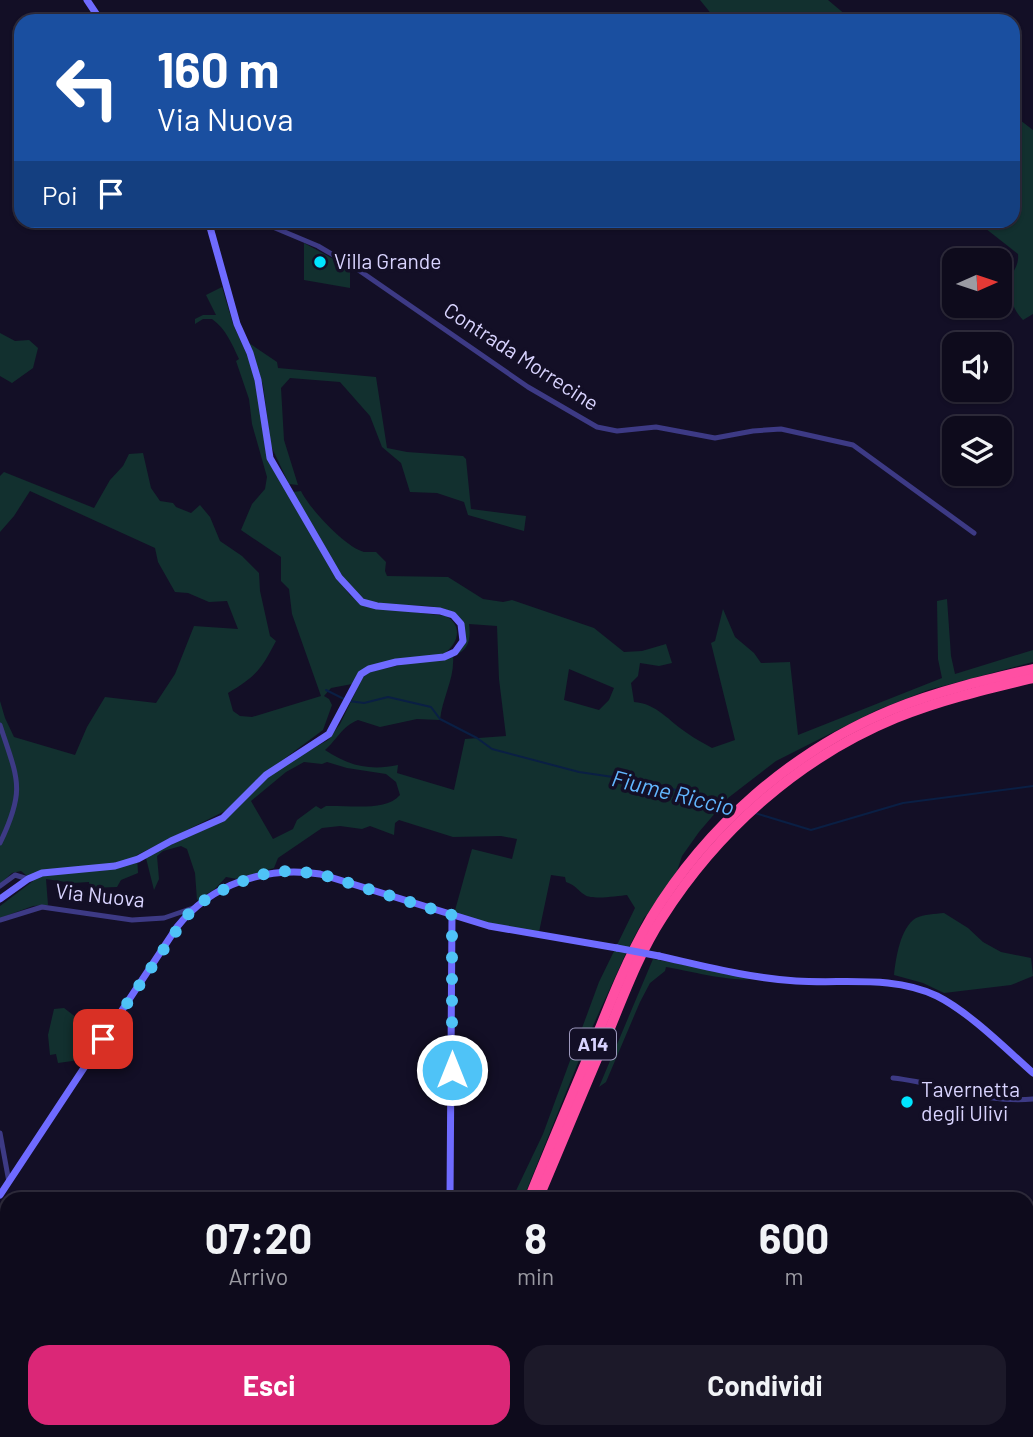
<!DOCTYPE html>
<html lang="it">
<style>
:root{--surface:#0e0b1c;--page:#1c1929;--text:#f1f3f6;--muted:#9b9ba3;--line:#2e2b3b;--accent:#db2777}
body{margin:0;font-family:Barlow,sans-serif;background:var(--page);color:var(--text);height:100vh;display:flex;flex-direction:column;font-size:26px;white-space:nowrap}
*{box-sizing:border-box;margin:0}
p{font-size:23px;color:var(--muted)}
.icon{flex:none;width:38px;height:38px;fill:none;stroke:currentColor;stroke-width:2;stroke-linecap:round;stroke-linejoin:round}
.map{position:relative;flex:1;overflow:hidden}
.details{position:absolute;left:0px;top:1192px;width:1034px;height:247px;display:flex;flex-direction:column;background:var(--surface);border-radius:21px 21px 0 0;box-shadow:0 2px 5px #0004,0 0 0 2px var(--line)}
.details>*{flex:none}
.top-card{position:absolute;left:14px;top:14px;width:1006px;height:214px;border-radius:21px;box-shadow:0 2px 5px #0004,0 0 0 2px var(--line);background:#1a4fa0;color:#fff;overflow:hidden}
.needle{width:46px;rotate:87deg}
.tools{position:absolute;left:942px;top:248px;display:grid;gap:14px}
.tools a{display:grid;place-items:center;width:70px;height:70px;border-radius:14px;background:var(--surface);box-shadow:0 2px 5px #0004,0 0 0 2px var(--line);font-size:35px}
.pin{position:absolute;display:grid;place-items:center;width:60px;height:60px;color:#fff;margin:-30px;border-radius:14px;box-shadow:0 4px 10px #0006}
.me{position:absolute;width:77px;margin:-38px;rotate:0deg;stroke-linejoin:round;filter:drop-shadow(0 0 5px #0008)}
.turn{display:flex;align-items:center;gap:24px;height:147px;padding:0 28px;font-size:32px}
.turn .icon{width:91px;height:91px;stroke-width:2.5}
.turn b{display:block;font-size:49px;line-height:60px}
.then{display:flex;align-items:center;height:66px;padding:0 28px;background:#0003;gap:14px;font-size:26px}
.eta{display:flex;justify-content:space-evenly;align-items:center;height:119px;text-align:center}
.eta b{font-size:42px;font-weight:700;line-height:49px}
.button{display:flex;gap:14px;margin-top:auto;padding:14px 28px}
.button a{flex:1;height:80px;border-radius:21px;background:var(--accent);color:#fff;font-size:28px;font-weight:700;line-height:80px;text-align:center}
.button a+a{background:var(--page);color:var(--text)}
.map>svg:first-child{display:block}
.green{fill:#12302f;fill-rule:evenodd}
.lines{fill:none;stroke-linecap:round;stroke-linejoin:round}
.stream{stroke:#0a1f44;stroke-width:2}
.street{stroke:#3d3a85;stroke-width:5}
.secondary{stroke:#6f6bff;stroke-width:7}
.highway{stroke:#ff4fa3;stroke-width:10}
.secondary-bridge{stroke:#6f6bff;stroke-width:7}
.route{stroke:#4fc3f7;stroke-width:12;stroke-dasharray:0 21.6}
.poi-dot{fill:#00e5ff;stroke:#130f26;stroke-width:2.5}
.labels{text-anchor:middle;stroke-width:7;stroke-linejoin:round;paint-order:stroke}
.shield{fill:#130f26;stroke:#9e99be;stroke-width:2}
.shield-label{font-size:19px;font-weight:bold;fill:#d9d4ff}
.poi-label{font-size:21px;fill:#d9d4ff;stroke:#130f26;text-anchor:start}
.street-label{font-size:21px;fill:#d9d4ff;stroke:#130f26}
.water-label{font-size:23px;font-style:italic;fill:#62b6ff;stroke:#130f26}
</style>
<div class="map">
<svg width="1033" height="1437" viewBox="0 0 1033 1437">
<rect width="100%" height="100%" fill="#130f26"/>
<g class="green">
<path d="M700,0H828L853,21H717Z"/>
<path d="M1016,117L1033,130V314L1023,320C1012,309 1007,292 1012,276C1015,267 1019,264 1018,254L976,221L1013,220V122Z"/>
<path d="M304,243L350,268V288L304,280Z"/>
<path d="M222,287L233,324L253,368L266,452L331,570L350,595L364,606L446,616C464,626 458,645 442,655L372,666L352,684L331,688L324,696L329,699L332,705L323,730L261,776L227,810L137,855L138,873L121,880L117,887L90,888L89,882L72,883L46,879L48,905L33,906L0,918V906L33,881L21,871L12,873L0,884V701L5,718L14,737L75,755L87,727L105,697L156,703L175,674L194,626L238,629L227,601L209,602L188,593L175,592L158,562L155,548L30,491L14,516L0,532V476L4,472L94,508L110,480L123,466L129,454L143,453L151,488L160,501L173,503L176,507L191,513L200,505L210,517L220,541L242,556L259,573L260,591L270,636L276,641C261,670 256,676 228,693L233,711L240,716L252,717L321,696L292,614L289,589L281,581V557L241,530L252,504L265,489L267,477L252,424L249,399L236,361L239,359C232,344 226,329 212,319H203L195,324V319L203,315H216L206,295Z"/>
<path d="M0,333L15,341L29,340L38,348L33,368L12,383L0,376Z"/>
<path d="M249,343L277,362L278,368L376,377L387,448L407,452L463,456L466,459L471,509L526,516L524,531L468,515L464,502L437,493L410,492L401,463L382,447L370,416L340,382L290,378L281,388L284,440L298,485L289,484L271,446L263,385Z"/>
<path d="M301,491C309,508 345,547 364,552C368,552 372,552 376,552L386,562L385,571L387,576L448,577L483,599L503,602L512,600L594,628L624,652L642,651L666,644L672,663L659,666L640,663L638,676L631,683L634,702C656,703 670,722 687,733C695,739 704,743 712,748L735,740L711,643L715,641L723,609L735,637L754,653L761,663L790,662L798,735L942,678L938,659L937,601L947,599L951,656L955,674L1033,650V662L928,690L877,710L776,761L728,798L699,832L682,856L677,871L659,900L644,918L626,953L592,1028L523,1199H512L543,1134L599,982L635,908L627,895C618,896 592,900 585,895C577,890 577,886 566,882L565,877L551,875L539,932L487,923L454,914L472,849L512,859L517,839L501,836L453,837L399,820L395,823L394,835L370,826L362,829L340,826L322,828L278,858L274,868L237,879L226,877L215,889L197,900L195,873L187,849L181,846L163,851L157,856L159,879L154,890L146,858L160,850L221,822L267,778L284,765L328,740L340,724L363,677L370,672L458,652L463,622C443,593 390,616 361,597C343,585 306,515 293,492ZM469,624L497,626L499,679L506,736L465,739L454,790L397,773L398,765C370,771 349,766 325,750C336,741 342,726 358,720L380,727L417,719L440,720C442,698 455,678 453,656C469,651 471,639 469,624ZM569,669L614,688L609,700L599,710L564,700ZM304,762L322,764L327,762L347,768L386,774L396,782L400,795C386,812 347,805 326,806L321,809L316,806L297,820L293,829L273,839L251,801L286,772Z"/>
<path d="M944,913L968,928L983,942L1001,952L1031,958L1033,976L1011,985L944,993L923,983L894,975C896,958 900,928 916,918C924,914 935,914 944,913Z"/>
<path d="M653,959L754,978C739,984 685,970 666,967L665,971L650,983L640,1002L606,1082L599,1087Z"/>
<path d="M64,1008L86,1025L101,1011L115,1019L87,1059L58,1063L56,1054L50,1055L48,1035L54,1009Z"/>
</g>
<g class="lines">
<g class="stream">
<path d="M326,690L344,699"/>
<path d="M349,701L364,703L388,697L431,707L440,719L477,738L492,749L579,772L647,782L737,807"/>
<path d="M755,813L811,830L903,803L1033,786"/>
</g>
<g class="street">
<path d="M208,221L253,222L268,225L318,246L357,269L528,387L597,427L617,431L656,427L715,438L753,431L781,429L853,445L974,533"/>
<path d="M0,725C18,780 26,789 0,843"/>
<path d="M0,886L15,875L28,879"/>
<path d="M0,920L42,907L132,920L164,918L193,908"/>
<path d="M893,1078C941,1083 984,1104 1033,1099"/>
<path d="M0,1133L9,1182"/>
</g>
<g class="secondary">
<path d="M87,0L101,21"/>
<path d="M0,899L28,879L42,873L115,866L138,859L171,841L223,818L266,775L329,734L361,674L369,669L396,662L444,657L455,652L463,641L461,624L453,615L440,611L377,606L362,602L339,577L270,458L258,380L250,353L237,324L208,220"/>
<path d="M659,956C704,966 749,978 796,981C844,984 892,975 937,996C969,1012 1006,1049 1033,1073"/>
<path d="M0,1195L177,927C212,883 266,866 320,874L489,926L617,948"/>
<path d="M450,1199L452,915"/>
<path d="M499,1437V1432"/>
</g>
<g class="highway">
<path d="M529,1199C550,1147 572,1095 594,1043C611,1000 628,957 651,918C707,826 792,751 891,710C937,691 985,680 1033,669"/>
<path d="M538,1199C561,1145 583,1091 606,1038C623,997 638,955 662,918C718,830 799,758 896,718C940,700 987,689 1033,678"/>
<path d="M430,1437L432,1432"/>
<path d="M439,1437L441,1432"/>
</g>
<path class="secondary-bridge" d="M617,948L659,956"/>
</g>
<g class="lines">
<path class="route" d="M103,1039L185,918L196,906L214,894L250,878L272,872L291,871L320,874L452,915V1070"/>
</g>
<g class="poi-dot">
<circle cx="320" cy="262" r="7"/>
<circle cx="907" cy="1102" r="7"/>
</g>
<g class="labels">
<rect class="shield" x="570" y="1028.5" width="46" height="31" rx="5"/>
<g class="shield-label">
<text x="593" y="1051">A14</text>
</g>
<g class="poi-label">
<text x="334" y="269">Villa Grande</text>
<text x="921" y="1097">Tavernetta<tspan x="921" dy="24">degli Ulivi</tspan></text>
</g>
<g class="street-label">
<text transform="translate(521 357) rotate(33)" y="7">Contrada Morrecine</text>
<text transform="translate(100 896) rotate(6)" y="7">Via Nuova</text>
</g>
<g class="water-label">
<text transform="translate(673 793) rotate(14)" y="8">Fiume Riccio</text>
</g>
</g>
</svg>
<div class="tools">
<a><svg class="needle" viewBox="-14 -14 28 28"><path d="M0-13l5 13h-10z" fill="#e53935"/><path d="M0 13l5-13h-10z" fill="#9b9ba3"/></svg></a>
<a><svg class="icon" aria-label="sound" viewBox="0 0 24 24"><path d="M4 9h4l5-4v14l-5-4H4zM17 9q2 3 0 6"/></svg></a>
<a><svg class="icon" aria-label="layers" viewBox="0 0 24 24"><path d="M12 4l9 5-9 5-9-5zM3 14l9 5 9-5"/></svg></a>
</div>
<div class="pin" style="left:103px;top:1039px;background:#d93025"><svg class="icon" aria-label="arrive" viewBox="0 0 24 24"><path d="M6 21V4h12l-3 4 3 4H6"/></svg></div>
<svg class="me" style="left:452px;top:1070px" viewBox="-20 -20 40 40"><circle r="17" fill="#4fc3f7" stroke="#fff" stroke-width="3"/><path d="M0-11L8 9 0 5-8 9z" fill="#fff"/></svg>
<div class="top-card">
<div class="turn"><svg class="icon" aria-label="left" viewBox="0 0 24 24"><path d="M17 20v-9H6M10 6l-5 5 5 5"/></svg><div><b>160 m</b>Via Nuova</div></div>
<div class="then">Poi<svg class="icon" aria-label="arrive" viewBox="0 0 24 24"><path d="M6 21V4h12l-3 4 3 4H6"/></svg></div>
</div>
<section class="details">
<div class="eta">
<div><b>07:20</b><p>Arrivo</p></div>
<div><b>8</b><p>min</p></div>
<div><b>600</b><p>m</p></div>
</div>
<div class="button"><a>Esci</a><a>Condividi</a></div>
</section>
</div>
